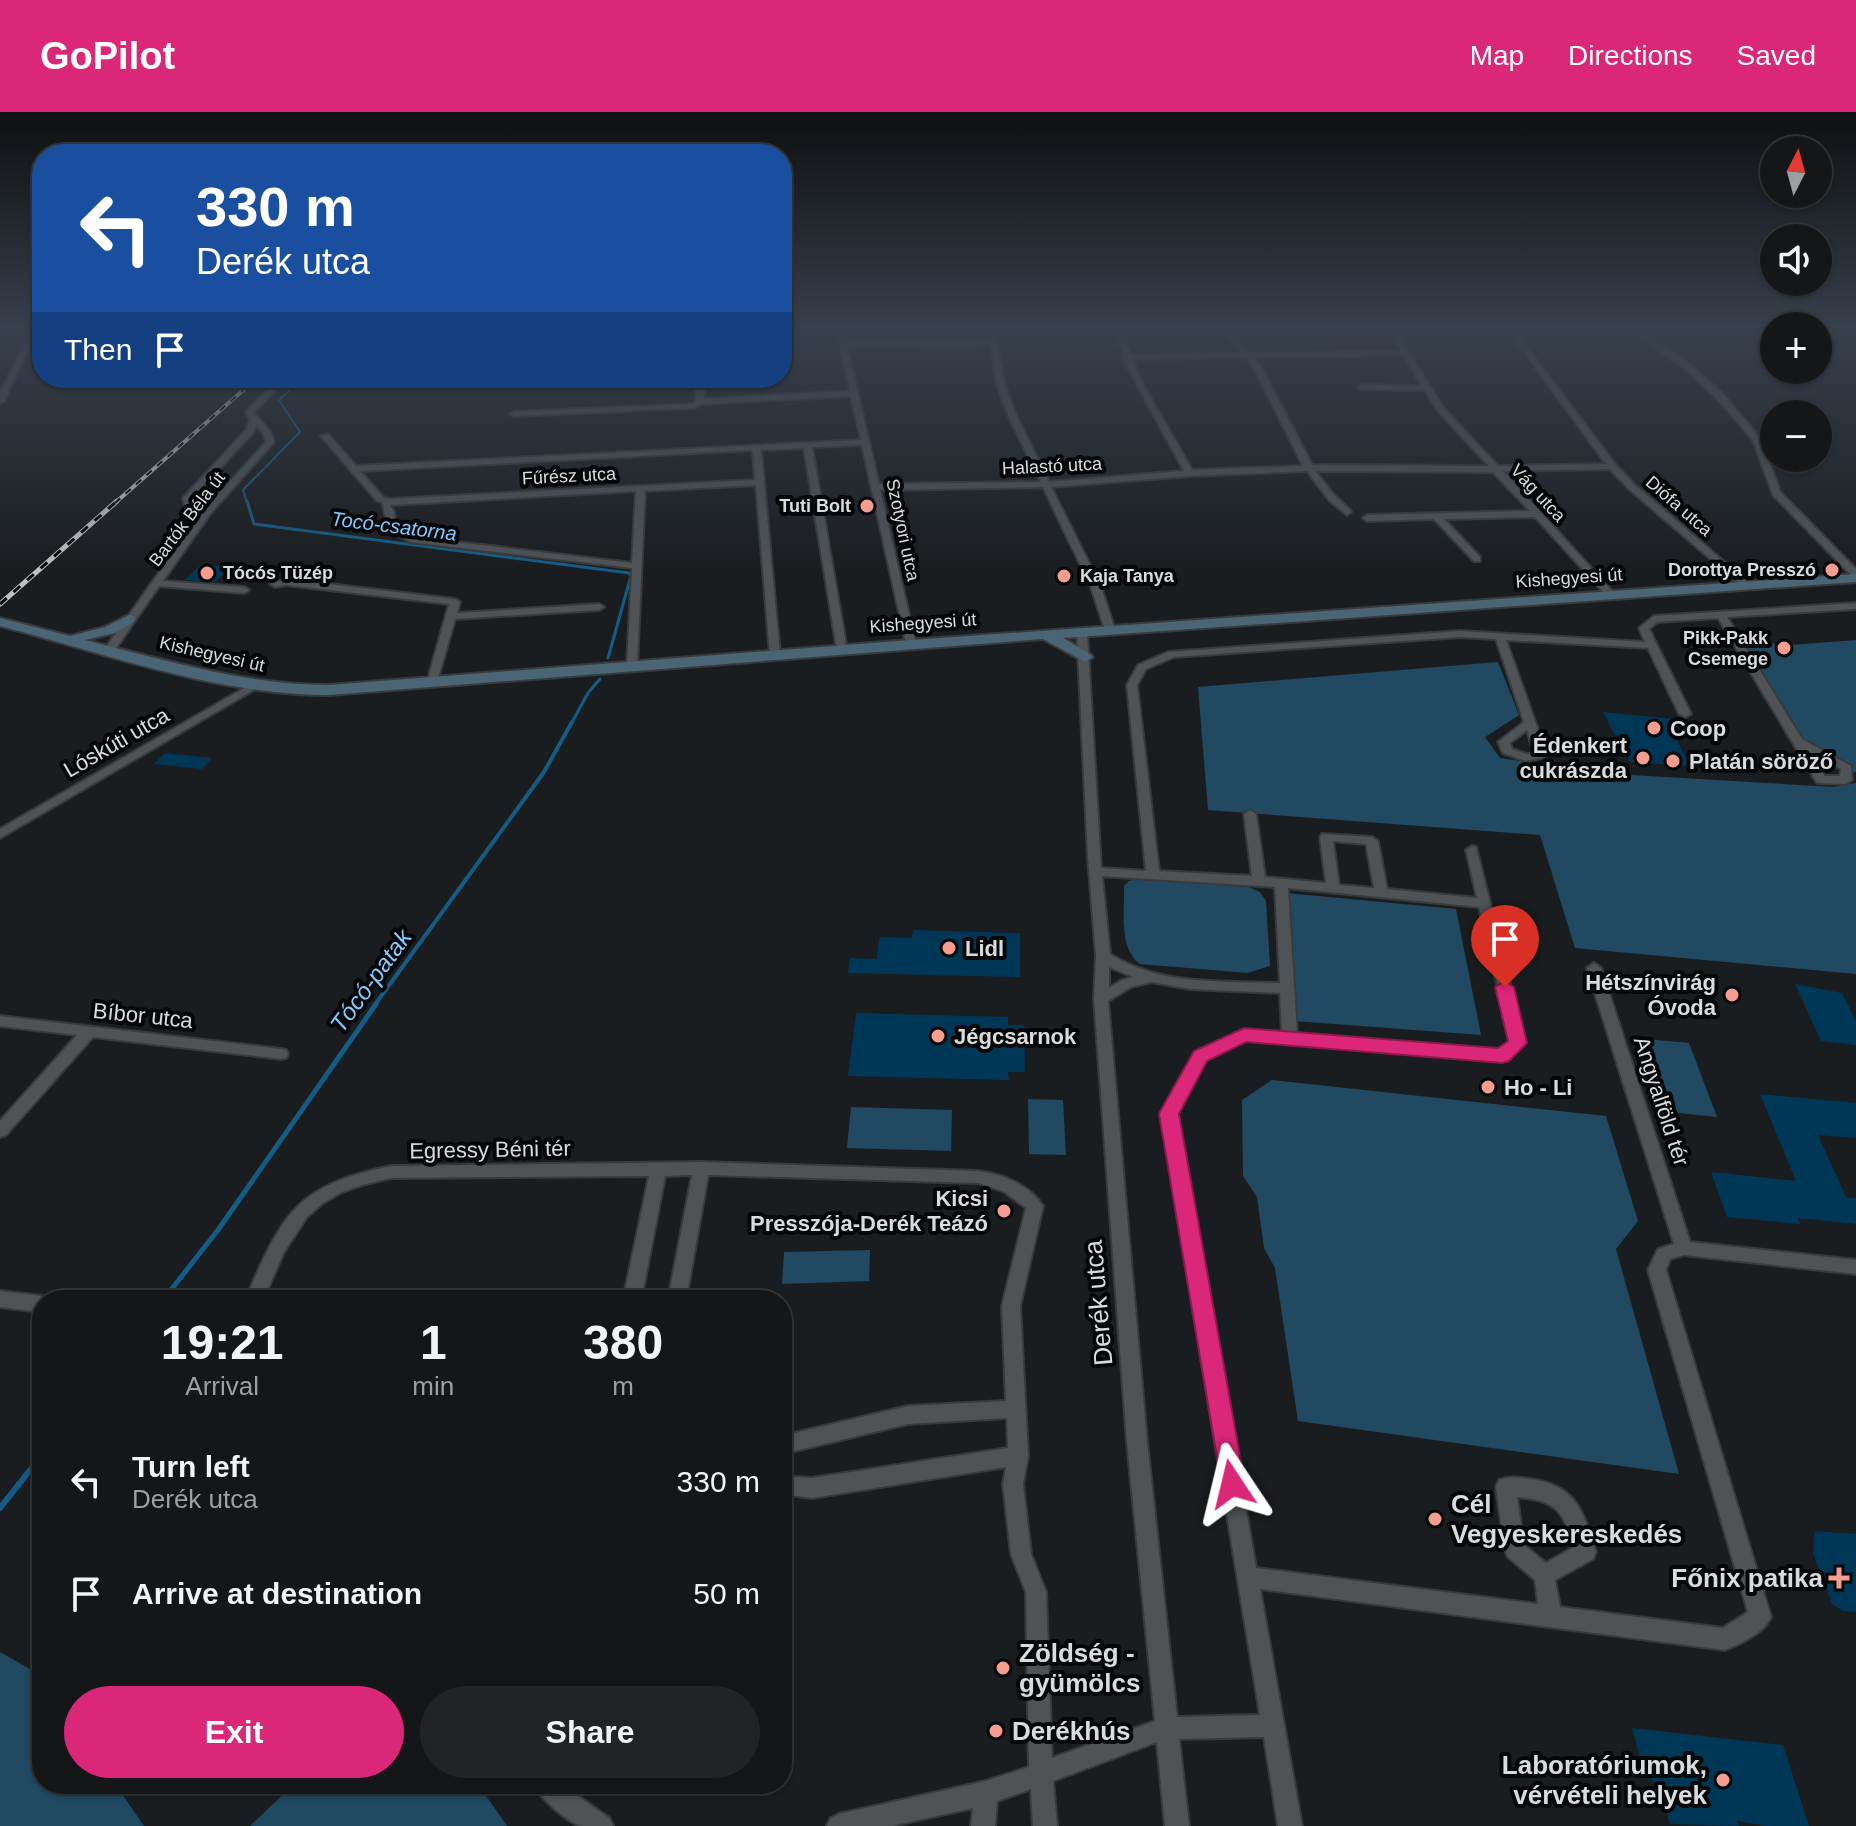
<!DOCTYPE html>
<meta charset="utf-8">
<style>
:root{--surface:#141617;--page:#212324;--text:#f1f3f6;--muted:#9d9fa1;--line:#333536;--accent:#db2777}
body{margin:0;font-family:Arial,sans-serif;background:var(--page);color:var(--text);height:100vh;display:flex;flex-direction:column;font-size:30px;white-space:nowrap}
*{box-sizing:border-box;margin:0}
p{font-size:26px;color:var(--muted)}
.icon{flex:none;width:44px;height:44px;fill:none;stroke:currentColor;stroke-width:2;stroke-linecap:round;stroke-linejoin:round}
.map{position:relative;flex:1;overflow:hidden}
.details{position:absolute;left:32px;top:1178px;width:760px;height:504px;display:flex;flex-direction:column;background:var(--surface);border-radius:32px;box-shadow:0 2px 6px #0004,0 0 0 2px var(--line)}
.details>*{flex:none}
.hud{position:absolute;left:32px;top:32px;width:760px;height:244px;border-radius:32px;box-shadow:0 2px 6px #0004,0 0 0 2px var(--line);background:#1a4fa0;color:#fff;overflow:hidden}
.needle{width:52px;rotate:6deg}
.tools{position:absolute;left:1760px;top:24px;display:grid;gap:16px}
.tools a{display:grid;place-items:center;width:72px;height:72px;border-radius:50%;background:var(--surface);box-shadow:0 2px 6px #0004,0 0 0 2px var(--line);font-size:40px}
.pin{position:absolute;display:grid;place-items:center;width:68px;height:68px;color:#fff;margin:-82px -34px;border-radius:50% 50% 50% 0;rotate:-45deg;box-shadow:0 0 8px #0007}
.pin .icon{rotate:45deg}
.me{position:absolute;width:88px;margin:-44px;rotate:350deg;stroke-linejoin:round;filter:drop-shadow(0 0 6px #0008)}
.turn{display:flex;align-items:center;gap:28px;height:168px;padding:0 32px;font-size:36px}
.turn .icon{width:104px;height:104px;stroke-width:2.5}
.turn b{display:block;font-size:56px;line-height:68px}
.then{display:flex;align-items:center;height:76px;padding:0 32px;background:#0003;gap:16px;font-size:30px}
.eta{display:flex;justify-content:space-evenly;align-items:center;height:136px;text-align:center}
.eta b{font-size:48px;font-weight:700;line-height:56px}
.action{display:flex;gap:16px;margin-top:auto;padding:16px 32px}
.action a{flex:1;height:92px;border-radius:48px;background:var(--accent);color:#fff;font-size:32px;font-weight:700;line-height:92px;text-align:center}
.action a+a{background:var(--page);color:var(--text)}
ul{padding:0;list-style:none}
li{display:flex;align-items:center;gap:24px;height:112px;padding:0 32px}
li div{flex:1}
li b{display:block;font-size:30px}
li em{font-style:normal}
header{display:flex;align-items:center;gap:48px;box-sizing:border-box;height:112px;padding:0 40px;background:var(--accent);color:#fff}
header strong{font-size:38px}
nav{display:flex;gap:44px;margin-inline-start:auto;font-size:28px}
.map>svg:first-child{display:block}
.green{fill:#224962}
.lines{fill:none;stroke-linecap:round;stroke-linejoin:round}
.stream-far4{stroke:#155c85;stroke-width:2}
.stream-far3{stroke:#155c85;stroke-width:3}
.stream-far2{stroke:#155c85;stroke-width:4}
.stream-far1{stroke:#155c85;stroke-width:5}
.stream{stroke:#155c85;stroke-width:6}
.building{fill:#003756}
.street-casing{stroke:#383a3c;stroke-width:4}
.secondary-casing{stroke:#383a3c;stroke-width:4}
.street{fill:#4f5356;fill-rule:evenodd}
.secondary{fill:#4a6576;fill-rule:evenodd}
.rail-far1-casing{stroke:#bec0c1;stroke-width:4}
.rail-casing{stroke:#bec0c1;stroke-width:5}
.rail-far1{stroke:#060708;stroke-width:2;stroke-dasharray:7;stroke-linecap:butt}
.rail{stroke:#060708;stroke-width:3;stroke-dasharray:9;stroke-linecap:butt}
.route{fill:#db2777;stroke:#8e194d;stroke-width:2}
.poi-dot{fill:#f59d8e;stroke:#060708;stroke-width:3}
.labels{text-anchor:middle;stroke-width:8;stroke-linejoin:round;paint-order:stroke}
.far-street-label{font-size:18px;fill:#d9dbdc;stroke:#060708}
.far-poi-label{font-size:18px;font-weight:bold;fill:#d9dbdc;stroke:#060708;text-anchor:end}
.far-water-label{font-size:20px;font-style:italic;fill:#84cbfc;stroke:#060708}
.poi-label{font-size:22px;font-weight:bold;fill:#d9dbdc;stroke:#060708;text-anchor:start}
.street-label{font-size:22px;fill:#d9dbdc;stroke:#060708}
.water-label{font-size:24px;font-style:italic;fill:#84cbfc;stroke:#060708}
.near-street-label{font-size:26px;fill:#d9dbdc;stroke:#060708}
.near-poi-label{font-size:26px;font-weight:bold;fill:#d9dbdc;stroke:#060708;text-anchor:start}
</style>
<header>
<strong>GoPilot</strong>
<nav><a>Map</a><a>Directions</a><a>Saved</a></nav>
</header>
<div class="map">
<svg width="1856" height="1714" viewBox="0 0 1856 1714">
<rect width="100%" height="100%" fill="#1a1d1f"/>
<g class="green">
<path d="M1735,526L1766,527L1778,534L1856,528V660L1846,662V656L1797,629Z"/>
<path d="M1498,550L1519,603L1485,625L1500,646L1614,662L1834,675L1856,671V862L1575,836L1540,723L1208,698L1198,575Z"/>
<path d="M1144,765L1248,775L1260,780L1266,789L1270,854L1248,861L1140,852C1118,836 1125,799 1124,774L1129,769Z"/>
<path d="M1286,781L1456,797L1481,923L1294,909Z"/>
<path d="M1635,926L1689,931L1717,1005L1660,999Z"/>
<path d="M1272,968L1606,1004L1638,1109L1616,1137L1679,1362L1298,1309L1275,1156L1264,1136L1257,1085L1243,1064L1242,988Z"/>
<path d="M1028,987L1063,988L1066,1043L1029,1042Z"/>
<path d="M851,995L952,998L951,1039L847,1036Z"/>
<path d="M870,1138L869,1169L782,1172L784,1140Z"/>
<path d="M0,1540L42,1564V1672H115L144,1714H0Z"/>
<path d="M294,1672H478L507,1714H250Z"/>
</g>
<g class="lines">
<path class="stream-far4" d="M247,391L243,378L300,320L279,288L303,266"/>
<g class="stream-far3">
<path d="M247,389L254,412L629,461L631,464L608,546"/>
<path d="M571,612L588,581L600,567"/>
</g>
<path class="stream-far2" d="M374,894L544,660L572,610"/>
<path class="stream-far1" d="M163,1188L218,1118L376,892"/>
<path class="stream" d="M0,1396L42,1343"/>
</g>
<g class="building">
<path d="M200,453L231,454L215,470L185,468Z"/>
<path d="M1603,600L1693,609L1704,627L1676,626L1690,654L1630,650L1619,623H1615Z"/>
<path d="M165,641L212,646L202,657L154,652Z"/>
<path d="M913,818L1020,821V865L848,861L850,846L877,847L879,825L912,826Z"/>
<path d="M1795,872L1842,881L1856,909V933L1821,929Z"/>
<path d="M856,901L1008,905V913H1024L1025,960H1008L1009,968L848,964Z"/>
<path d="M1760,982L1856,991V1026L1818,1023L1846,1085L1856,1086V1112L1798,1106L1800,1112L1727,1105L1711,1060L1796,1069Z"/>
<path d="M1815,1419L1856,1422V1500L1843,1499L1832,1492L1813,1441Z"/>
<path d="M1632,1616L1783,1633L1809,1714H1767L1737,1709L1739,1714L1670,1712L1660,1676L1644,1660Z"/>
</g>
<g class="lines">
<g class="street-casing">
<g id="street">
<path d="M31,218H37L4,289L0,291V281Z"/>
<path d="M837,218H843L846,231L990,228L989,218H995L1005,274L1016,303L1049,370L1184,359L1122,245L1124,243L1116,218H1122L1131,243L1242,241L1223,218H1229L1250,241L1401,239L1390,220H1337L1334,218H1395L1443,295L1498,354L1606,352L1508,218H1514L1615,352L1635,373L1751,473L1743,475L1629,377L1610,357L1503,359L1614,481L1616,483L1611,486L1608,485L1535,405L1444,407L1480,445V449H1474L1434,407L1367,409L1363,406L1367,403L1530,399L1493,360L1315,359L1335,384L1350,398L1351,400L1347,403L1329,388L1307,359L1189,364L1051,375L1101,475L1115,518L1110,521L1105,518L1091,475L1043,375L880,378L916,532L911,535L906,532L862,333L812,335L847,538L842,541L837,538L804,336L761,338L780,543L775,546L770,543L756,373L645,379L637,553L632,556L627,553L632,456L410,430L389,418L382,390L377,389L321,324L328,322L356,354L861,328L851,284L702,292L694,296L514,304L510,302L514,300L692,292L696,289V266H704V287L850,279ZM991,232L997,274L1008,303L1041,370L879,372L847,235ZM1404,243L1422,274L1363,273L1359,275L1360,277L1425,278L1437,298L1489,354L1312,353L1265,262L1253,245ZM1246,245L1257,262L1303,354L1192,358L1140,267L1133,247ZM753,338L755,368L390,387L383,385L360,359ZM636,379L632,451L415,425L396,415L394,400L390,393Z"/>
<path d="M1632,218H1639L1687,250L1722,281L1761,327L1780,380L1856,457V466L1853,465L1773,383L1753,328L1716,285L1681,254Z"/>
<path d="M279,266H287L254,300L271,321L274,330L210,402L163,469L244,475L249,478L244,481L159,474L114,539H106V535L201,402L186,399L183,386L246,318L250,308L246,300ZM256,314L263,321L266,330L205,397L193,395L191,386L253,321Z"/>
<path d="M366,266L549,268L648,266L644,268L549,272L370,268Z"/>
<path d="M286,467L455,487L460,490L457,501L599,492L604,495L599,498L455,507L437,570L432,573L427,570L449,492L286,473L275,475L270,472Z"/>
<path d="M1856,491V497L1727,505L1802,627L1851,654L1852,668L1846,672L1817,671L1718,506L1657,510L1649,517L1691,602L1685,605L1679,602L1648,536L1506,528L1547,643L1545,645L1526,649L1503,641L1498,630L1524,610L1496,527L1460,525L1174,545L1146,557L1137,573L1159,759L1252,764L1244,702L1250,698L1256,702L1265,765L1326,771L1320,725L1322,722L1372,725L1378,729L1387,777L1477,786L1466,738L1472,734L1476,735L1525,931L1507,948L1502,949L1246,928L1205,948L1177,1002L1256,1456L1538,1492L1535,1468L1508,1445L1505,1438L1496,1375L1499,1368C1509,1364 1520,1366 1530,1367C1577,1373 1583,1400 1596,1440L1593,1447L1555,1468L1560,1495L1723,1516L1748,1500L1648,1158L1658,1137L1674,1132L1587,856L1594,851L1601,856L1690,1130L1856,1148V1162L1684,1143L1670,1147L1666,1158L1771,1505C1765,1520 1740,1532 1725,1538L1260,1477L1302,1714H1278L1264,1625L1179,1627L1189,1714H1165L1157,1630L1053,1669L1057,1714H1033L1031,1677L997,1689L995,1714H971L973,1696L891,1714H827L831,1706L839,1702L986,1669L1029,1655L1026,1480L1011,1442L1003,1372L1006,1355L812,1386L782,1382V1364L812,1366L1008,1336L1007,1306L908,1312L782,1342V1324L908,1294L1006,1289L1002,1194L1026,1096L1003,1079L978,1071L708,1063L686,1188H668L692,1063L665,1064L641,1188H623L649,1064L391,1066L362,1073L342,1080L323,1091L307,1105L284,1140L263,1188H245C283,1102 294,1074 391,1054L701,1050L978,1059C1002,1062 1030,1073 1043,1094L1020,1194L1028,1344L1023,1372L1031,1442L1046,1480L1052,1646L1155,1609L1127,1330L1094,887L1096,844L1088,746L1077,520L1082,517L1087,520L1101,756L1146,759L1127,573L1138,553L1168,540L1460,519L1645,530L1639,516L1654,504ZM1527,618L1534,641L1527,642L1512,637L1510,631ZM1810,641L1841,657L1840,664H1825ZM1333,729L1366,732L1374,776L1339,773ZM1102,764L1275,775L1280,871C1223,869 1160,874 1110,842ZM1288,776L1479,795L1510,929L1499,938L1297,922ZM1109,855L1133,865L1122,868L1109,876ZM1152,870L1190,877L1280,881L1282,921L1244,918L1195,940L1161,1002L1260,1603L1177,1605L1147,1330L1108,889L1131,875ZM1517,1385C1557,1388 1563,1399 1574,1435L1546,1451L1524,1433Z"/>
<path d="M253,571L258,574L257,576L0,726V717Z"/>
<path d="M0,904L281,937L286,938L288,942L286,946L281,947L93,925L6,1023L0,1025V1009L77,923L0,914Z"/>
<path d="M0,1179L42,1184L49,1188H42V1200L0,1195Z"/>
<path d="M533,1672H561L609,1706L613,1714C603,1714 589,1714 581,1714C567,1710 539,1685 533,1672Z"/>
</g>
</g>
<g class="secondary-casing">
<path id="secondary" d="M1856,462V470L1063,526L1090,542L1093,545L1085,550L1043,527L329,583C217,583 107,542 0,514V506L70,524L105,515L129,503L134,504V510L115,521L85,528C166,548 245,573 329,573L911,528Z"/>
</g>
<use href="#street" class="street"/>
<use href="#secondary" class="secondary"/>
<g class="rail-far1-casing">
<path id="rail-far1" d="M115,391L257,266"/>
</g>
<g class="rail-casing">
<path id="rail" d="M0,492L117,389"/>
</g>
<use href="#rail-far1" class="rail-far1"/>
<use href="#rail" class="rail"/>
</g>
<linearGradient id="sky" x2="0" y2="1"><stop stop-color="#0e1011"/><stop offset="0.48" stop-color="#38404d"/><stop offset="1" stop-color="#38404d" stop-opacity="0"/></linearGradient>
<rect width="1856" height="458" fill="url(#sky)"/>
<path class="route" d="M1505,869L1514,875L1527,931L1509,949L1502,951L1246,930L1207,949L1179,1002L1245,1372L1241,1381L1232,1385L1223,1381L1159,1002L1162,996L1194,939L1244,916L1498,936L1508,929L1495,875Z"/>
<g class="poi-dot">
<circle cx="867" cy="394" r="8"/>
<circle cx="1832" cy="458" r="8"/>
<circle cx="207" cy="461" r="8"/>
<circle cx="1064" cy="464" r="8"/>
<circle cx="1784" cy="536" r="8"/>
<circle cx="1654" cy="616" r="8"/>
<circle cx="1643" cy="646" r="8"/>
<circle cx="1673" cy="649" r="8"/>
<circle cx="949" cy="836" r="8"/>
<circle cx="1732" cy="883" r="8"/>
<circle cx="938" cy="924" r="8"/>
<circle cx="1488" cy="975" r="8"/>
<circle cx="1004" cy="1099" r="8"/>
<circle cx="1435" cy="1407" r="8"/>
<path d="M1835 1454h8v8h8v8h-8v8h-8v-8h-8v-8h8z"/>
<circle cx="1003" cy="1556" r="8"/>
<circle cx="996" cy="1619" r="8"/>
<circle cx="1723" cy="1668" r="8"/>
</g>
<g class="labels">
<g class="far-street-label">
<text transform="translate(1052 354) rotate(-3)" y="6">Halastó utca</text>
<text transform="translate(569 364) rotate(-3)" y="6">Fűrész utca</text>
<text transform="translate(1538 381) rotate(47)" y="6">Vág utca</text>
<text transform="translate(1679 394) rotate(41)" y="6">Diófa utca</text>
<text transform="translate(187 407) rotate(-53)" y="6">Bartók Béla út</text>
<text transform="translate(903 418) rotate(78)" y="6">Szotyori utca</text>
<text transform="translate(1569 466) rotate(-4)" y="6">Kishegyesi út</text>
<text transform="translate(923 511) rotate(-4)" y="6">Kishegyesi út</text>
<text transform="translate(212 542) rotate(13)" y="6">Kishegyesi út</text>
</g>
<g class="far-poi-label">
<text x="851" y="400">Tuti Bolt</text>
<text x="1816" y="464">Dorottya Presszó</text>
<text x="223" y="467" text-anchor="start">Tócós Tüzép</text>
<text x="1080" y="470" text-anchor="start">Kaja Tanya</text>
<text x="1768" y="532">Pikk-Pakk<tspan x="1768" dy="21">Csemege</tspan></text>
</g>
<g class="far-water-label">
<text transform="translate(394 414) rotate(7)" y="7">Tocó-csatorna</text>
</g>
<g class="poi-label">
<text x="1670" y="624">Coop</text>
<text x="1627" y="641" text-anchor="end">Édenkert<tspan x="1627" dy="25">cukrászda</tspan></text>
<text x="1689" y="657">Platán söröző</text>
<text x="965" y="844">Lidl</text>
<text x="1716" y="878" text-anchor="end">Hétszínvirág<tspan x="1716" dy="25">Óvoda</tspan></text>
<text x="954" y="932">Jégcsarnok</text>
<text x="1504" y="983">Ho - Li</text>
<text x="988" y="1094" text-anchor="end">Kicsi<tspan x="988" dy="25">Presszója-Derék Teázó</tspan></text>
</g>
<g class="street-label">
<text transform="translate(116 630) rotate(-30)" y="8">Lóskúti utca</text>
<text transform="translate(143 903) rotate(6)" y="8">Bíbor utca</text>
<text transform="translate(1662 989) rotate(72)" y="8">Angyalföld tér</text>
<text transform="translate(490 1037) rotate(-1)" y="8">Egressy Béni tér</text>
</g>
<g class="water-label">
<text transform="translate(371 869) rotate(-54)" y="8">Tócó-patak</text>
</g>
<g class="near-street-label">
<text transform="translate(1098 1191) rotate(-95)" y="9">Derék utca</text>
</g>
<g class="near-poi-label">
<text x="1451" y="1401">Cél<tspan x="1451" dy="30">Vegyeskereskedés</tspan></text>
<text x="1823" y="1475" text-anchor="end">Főnix patika</text>
<text x="1019" y="1550">Zöldség -<tspan x="1019" dy="30">gyümölcs</tspan></text>
<text x="1012" y="1628">Derékhús</text>
<text x="1707" y="1662" text-anchor="end">Laboratóriumok,<tspan x="1707" dy="30">vérvételi helyek</tspan></text>
</g>
</g>
</svg>
<div class="tools">
<a><svg class="needle" viewBox="-14 -14 28 28"><path d="M0-13l5 13h-10z" fill="#e53935"/><path d="M0 13l5-13h-10z" fill="#9d9fa1"/></svg></a>
<a><svg class="icon" aria-label="sound" viewBox="0 0 24 24"><path d="M4 9h4l5-4v14l-5-4H4zM17 9q2 3 0 6"/></svg></a>
<a>+</a>
<a>−</a>
</div>
<div class="pin" style="left:1505px;top:875px;background:#d93025"><svg class="icon" aria-label="arrive" viewBox="0 0 24 24"><path d="M6 21V4h12l-3 4 3 4H6"/></svg></div>
<svg class="me" style="left:1232px;top:1372px" viewBox="-20 -20 40 40"><path d="M0-17L14 15 0 8-14 15z" fill="#db2777" stroke="#fff" stroke-width="4"/></svg>
<div class="hud">
<div class="turn"><svg class="icon" aria-label="left" viewBox="0 0 24 24"><path d="M17 20v-9H6M10 6l-5 5 5 5"/></svg><div><b>330 m</b>Derék utca</div></div>
<div class="then">Then<svg class="icon" aria-label="arrive" viewBox="0 0 24 24"><path d="M6 21V4h12l-3 4 3 4H6"/></svg></div>
</div>
<section class="details">
<div class="eta">
<div><b>19:21</b><p>Arrival</p></div>
<div><b>1</b><p>min</p></div>
<div><b>380</b><p>m</p></div>
</div>
<ul>
<li><svg class="icon" aria-label="left" viewBox="0 0 24 24"><path d="M17 20v-9H6M10 6l-5 5 5 5"/></svg><div><b>Turn left</b><p>Derék utca</p></div><em>330 m</em></li>
<li><svg class="icon" aria-label="arrive" viewBox="0 0 24 24"><path d="M6 21V4h12l-3 4 3 4H6"/></svg><div><b>Arrive at destination</b></div><em>50 m</em></li>
</ul>
<div class="action"><a>Exit</a><a>Share</a></div>
</section>
</div>
